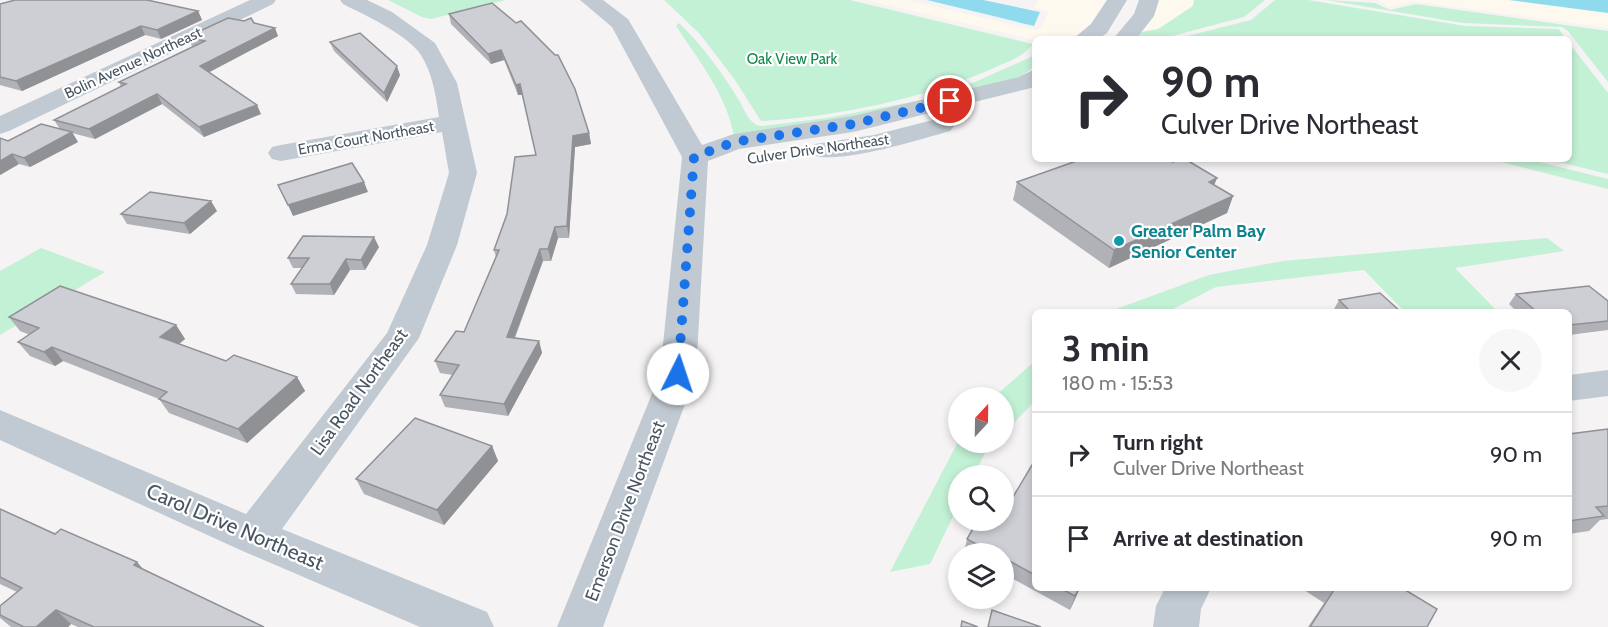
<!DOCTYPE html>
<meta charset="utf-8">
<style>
:root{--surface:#fff;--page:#f7f7f7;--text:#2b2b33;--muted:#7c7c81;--line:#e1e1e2}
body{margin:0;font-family:Cabin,sans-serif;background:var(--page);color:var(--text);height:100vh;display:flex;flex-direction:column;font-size:22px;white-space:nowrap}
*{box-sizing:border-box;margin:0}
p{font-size:20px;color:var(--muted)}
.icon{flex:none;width:33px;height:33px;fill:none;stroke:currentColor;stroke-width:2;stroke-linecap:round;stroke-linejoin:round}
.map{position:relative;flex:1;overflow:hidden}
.sheet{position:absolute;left:1032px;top:309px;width:540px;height:282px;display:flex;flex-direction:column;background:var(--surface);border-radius:9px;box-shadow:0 3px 9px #0003}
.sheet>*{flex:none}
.banner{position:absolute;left:1032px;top:36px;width:540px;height:126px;border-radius:9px;box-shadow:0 3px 9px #0003;background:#fff;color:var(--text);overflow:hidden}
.needle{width:39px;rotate:22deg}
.buttons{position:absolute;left:948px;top:387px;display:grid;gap:12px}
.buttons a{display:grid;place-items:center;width:66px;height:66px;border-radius:50%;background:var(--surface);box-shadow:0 3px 9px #0003;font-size:30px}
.pin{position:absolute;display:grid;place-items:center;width:51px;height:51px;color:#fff;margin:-26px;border:3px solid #fff;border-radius:50%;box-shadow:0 2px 6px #0007}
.me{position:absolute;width:66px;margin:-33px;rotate:4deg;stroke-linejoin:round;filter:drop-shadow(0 0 4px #0008)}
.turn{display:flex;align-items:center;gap:21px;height:126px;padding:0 30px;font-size:27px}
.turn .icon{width:78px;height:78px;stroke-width:2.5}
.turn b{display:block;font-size:42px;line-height:51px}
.round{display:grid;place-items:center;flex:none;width:63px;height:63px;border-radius:32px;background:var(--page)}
.overview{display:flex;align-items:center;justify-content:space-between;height:102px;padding:0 30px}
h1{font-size:36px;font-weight:700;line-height:45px}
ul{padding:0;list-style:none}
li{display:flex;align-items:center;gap:18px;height:84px;padding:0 30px;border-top:2px solid var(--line)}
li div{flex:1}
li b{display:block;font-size:22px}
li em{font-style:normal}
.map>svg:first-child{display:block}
.commercial{fill:#fdf9ef}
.green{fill:#c3f1d5}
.water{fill:#90daee}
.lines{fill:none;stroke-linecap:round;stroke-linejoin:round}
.minor{fill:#c1cad2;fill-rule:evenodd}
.wall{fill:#b0b2b7}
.shaded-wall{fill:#909195}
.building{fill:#cdcfd5;stroke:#909195;stroke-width:1.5}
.route{stroke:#1a73e8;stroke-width:10;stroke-dasharray:0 18}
.culture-dot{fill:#0f9aa8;stroke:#fff;stroke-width:2}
.labels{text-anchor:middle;stroke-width:4.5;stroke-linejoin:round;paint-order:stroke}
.far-park-label{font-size:15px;fill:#17864f;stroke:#fff}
.far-street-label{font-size:15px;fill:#4a5661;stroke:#fff}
.culture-label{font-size:18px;font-weight:bold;fill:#0d838f;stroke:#fff;text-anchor:start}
.street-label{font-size:18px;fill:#4a5661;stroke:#fff}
.near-street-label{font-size:21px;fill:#4a5661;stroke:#fff}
</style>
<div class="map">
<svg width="1608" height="627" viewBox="0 0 1608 627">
<rect width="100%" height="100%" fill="#f5f3f3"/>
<g class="commercial">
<path d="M867,0H907L1036,30L1042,27L1048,12L1034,7L1039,1L1035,0H1107L1090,25L1072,39L1035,40Z"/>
<path d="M1159,0H1194L1193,6L1158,30L1141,32L1153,18Z"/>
<path d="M1378,0H1608V28L1412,1L1388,7Z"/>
</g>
<g class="green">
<path d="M388,0H506L431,19L422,17Z"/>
<path d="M664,0H850L1033,44C1023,57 1009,61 994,68C926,98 836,117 761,121L735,80L700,34Z"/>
<path d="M1194,0H1265L1244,17L1161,39H1135L1141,32L1158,29L1193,6Z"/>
<path d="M1275,0H1308L1465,26L1559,29L1566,39H1175L1251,20Z"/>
<path d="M1326,0L1375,3L1390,10L1416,4L1608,31V82L1567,30L1562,27L1463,23Z"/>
<path d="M679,23C703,46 723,74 740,102C745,111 750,125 761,126L827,118L932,98L975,82L1031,57L1035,53V66L1020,77L850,118L734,136C727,96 698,59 676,26Z"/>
<path d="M1569,43L1608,93V174L1547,159H1569Z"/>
<path d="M1490,159H1527L1608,179V189Z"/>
<path d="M1547,238L1564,251L1455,268L1498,312H1405L1364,270L1216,287L1167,312H1108L1209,275L1283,261Z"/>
<path d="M41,248L105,272L0,335V271Z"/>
<path d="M1035,361V401L1004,433V398L994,397Z"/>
<path d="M958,442L994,443L987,449L974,475L958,476V506L930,564L890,572Z"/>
</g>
<g class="water">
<path d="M927,0H983L1040,12L1034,26Z"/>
<path d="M1509,0H1608V13Z"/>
</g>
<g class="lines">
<g class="minor">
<path d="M250,0H276L273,4L9,131L0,134V116Z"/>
<path d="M340,0H367L392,12L435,43L457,83L477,173L457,245L419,338L282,529L487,612L494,627H420L238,549L0,440V410L246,514L387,333L427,245L449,173L442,132L281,161L272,159L268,153L272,147L281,145L439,117C436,96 432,69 418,51C402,32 365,15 343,4Z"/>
<path d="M580,0H603L628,19L702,145L734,134L853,116L1019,77L1035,69V87L853,132L739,149L708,161L696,374L603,627H557L660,374L682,157L612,27Z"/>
<path d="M1107,0H1127L1107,33L1098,39H1073L1091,24Z"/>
<path d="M1139,0H1159L1154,16L1136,39H1113L1134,14Z"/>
<path d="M941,118L950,121L954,126L950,131C918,140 845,163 815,156L811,150L815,144L874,135Z"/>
<path d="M1608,370V396L1569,401V375Z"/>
<path d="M1165,588H1211L1201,609L1199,627H1153L1156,606Z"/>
</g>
</g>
<g class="wall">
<path d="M492,3L589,133L591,144L575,147L569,238H558L551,261H543L515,338L539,341L542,353L508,416L445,407L440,395L453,375L440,373L435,361L464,332L496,257L494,250L536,155L522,95H518L504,60L491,64L451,24L449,14Z"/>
<path d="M0,4L198,11L202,20L161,39L145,35L22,91L0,85Z"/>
<path d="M254,23L278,36L209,72L261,114L204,137L162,104L95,139L72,133L78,142L30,167L19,164L0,175V138L8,141L60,129L54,120L121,87L119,82L193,46H192L187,37Z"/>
<path d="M330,42L400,75L387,102L334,51Z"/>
<path d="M1173,162L1217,178L1214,185L1233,196L1227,213L1109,268L1013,200L1017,182Z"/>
<path d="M217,211L190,234L127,224L121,214Z"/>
<path d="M379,247L365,270H350L334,295L296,294L291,284L302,268H293L288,258Z"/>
<path d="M1516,294L1608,301V330L1569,335V312H1517L1509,304Z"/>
<path d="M1339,300L1401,312H1335L1333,311Z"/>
<path d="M9,317L176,325L185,339L179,344L226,361L297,377L305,391L247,443L169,413L159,399L63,361L55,366L30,356L18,342L30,335L20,331Z"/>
<path d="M1608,429V519L1600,520L1589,531L1569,534V434Z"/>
<path d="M492,446L498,461L444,525L364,494L356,479Z"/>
<path d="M1035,460V588H1080L1070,610L1004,574V554L964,553L967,539L1004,520Z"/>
<path d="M0,509L55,534L143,569L264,627H78L71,624L68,627H11L0,618V606L17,592L0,584Z"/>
<path d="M1301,588H1402L1427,627H1308L1324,603Z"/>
</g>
<g class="shaded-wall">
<path d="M198,11L202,20L161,39L157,30Z"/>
<path d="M141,26L145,35L22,91L16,81Z"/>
<path d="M275,28L278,36L204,75L200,66Z"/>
<path d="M501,50L504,60L491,64L488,54Z"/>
<path d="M397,66L400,75L387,102L384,93Z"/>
<path d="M520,84L522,95H518L516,85Z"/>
<path d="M157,94L162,104L95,139L89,129Z"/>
<path d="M257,105L261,114L204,137L199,127Z"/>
<path d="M72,132L78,142L30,167L24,158Z"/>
<path d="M589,133L591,144L575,147L569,238L567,226L573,136Z"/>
<path d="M12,154L19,164L0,175V161Z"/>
<path d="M1217,178L1210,195L1209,182Z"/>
<path d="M364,182L368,192L293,216L288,205Z"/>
<path d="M1233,196L1227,213L1109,268L1114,250Z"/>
<path d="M211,201L217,211L190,234L184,223Z"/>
<path d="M555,227L558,238L551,261L548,249Z"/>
<path d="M374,237L379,247L365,270L361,260Z"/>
<path d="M540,249L543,261L510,349L507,337Z"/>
<path d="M346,259L350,270L334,295L330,284Z"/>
<path d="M176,325L185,339L170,351L160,337Z"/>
<path d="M539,341L542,353L508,416L504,404Z"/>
<path d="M52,347L63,361L55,366L44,352Z"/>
<path d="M297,377L305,391L247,443L238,429Z"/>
<path d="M492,446L498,461L444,525L437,510Z"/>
<path d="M137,562L150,577L134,565Z"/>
<path d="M1079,588H1080L1070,610L1075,596Z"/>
<path d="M56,610L71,624L68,627H36Z"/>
</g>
<g class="building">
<path d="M15,0H147L198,11L157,30L141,26L16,81L0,77V4Z"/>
<path d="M492,3L516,23L521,21L555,55H558L575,89L589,133L573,136L567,226L555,227L548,249H540L507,337L539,341L504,404L440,395L459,365L435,361L456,331L464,332L499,250H494L507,214L515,157L536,155L520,84L516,85L501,50L488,54L449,14Z"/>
<path d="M228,18L244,21L251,18L254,23L275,28L200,66L257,105L199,127L157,94L89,129L54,120L126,84L119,82L205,41L187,37Z"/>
<path d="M360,33L397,66L384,93L330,42Z"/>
<path d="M41,124L72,132L24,158L12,154L0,161V138L8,141Z"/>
<path d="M1082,159H1168L1173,162L1177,159H1185L1217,178L1209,182L1233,196L1114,250L1017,182Z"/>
<path d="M352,163L364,182L288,205L278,185Z"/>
<path d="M150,192L211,201L184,223L121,214Z"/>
<path d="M303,236L374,237L361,260L346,259L330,284H291L309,258H288Z"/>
<path d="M60,286L176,325L160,337L226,361L234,355L297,377L238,429L159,399L167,392L52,347L44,352L18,342L39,328L9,317Z"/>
<path d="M1589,286L1608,301V321L1569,325V312H1537L1516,294Z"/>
<path d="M1380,293L1401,312H1351L1339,300Z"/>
<path d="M415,418L492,446L437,510L356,479Z"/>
<path d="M1608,429V506L1596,507L1604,516L1569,521V434Z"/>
<path d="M1035,460V575L1004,558V554H994L967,539L978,520H1004V512Z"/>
<path d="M0,509L55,534L61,529L137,562L134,565L264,627H94L56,610L36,627H24L0,615V606L22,588L0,577Z"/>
<path d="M1060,588H1079L1075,596Z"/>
<path d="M1331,588H1402L1437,609L1427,627H1310L1334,590Z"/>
<path d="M992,610L1041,627H988Z"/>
<path d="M962,621L978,627H961Z"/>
</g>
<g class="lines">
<path class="route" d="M678,374L694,157L734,142L853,124L950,101"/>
</g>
<circle class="culture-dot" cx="1119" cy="241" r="6"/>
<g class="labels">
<g class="far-park-label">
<text x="792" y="64">Oak View Park</text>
</g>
<g class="far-street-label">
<text transform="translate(133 63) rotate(-25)" y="5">Bolin Avenue Northeast</text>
<text transform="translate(366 138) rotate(-10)" y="5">Erma Court Northeast</text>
<text transform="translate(818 149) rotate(-8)" y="5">Culver Drive Northeast</text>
</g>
<g class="culture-label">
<text x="1131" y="237">Greater Palm Bay<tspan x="1131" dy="21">Senior Center</tspan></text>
</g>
<g class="street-label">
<text transform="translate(359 392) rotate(-54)" y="6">Lisa Road Northeast</text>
<text transform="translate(625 511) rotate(-69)" y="6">Emerson Drive Northeast</text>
</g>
<g class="near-street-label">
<text transform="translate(235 527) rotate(23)" y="7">Carol Drive Northeast</text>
</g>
</g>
</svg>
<div class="buttons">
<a><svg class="needle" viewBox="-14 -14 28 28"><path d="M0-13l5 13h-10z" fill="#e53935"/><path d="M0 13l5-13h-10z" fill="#7c7c81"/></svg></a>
<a><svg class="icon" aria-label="search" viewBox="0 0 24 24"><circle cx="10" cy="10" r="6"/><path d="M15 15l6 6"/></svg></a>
<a><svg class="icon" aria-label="layers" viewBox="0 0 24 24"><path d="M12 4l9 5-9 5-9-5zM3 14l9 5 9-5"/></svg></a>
</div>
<div class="pin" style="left:950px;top:101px;background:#d93025"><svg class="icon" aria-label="arrive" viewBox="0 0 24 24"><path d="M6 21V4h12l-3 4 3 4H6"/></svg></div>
<svg class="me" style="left:678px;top:374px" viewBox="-20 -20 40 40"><circle r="19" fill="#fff"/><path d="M0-13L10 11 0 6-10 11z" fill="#1a73e8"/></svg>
<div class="banner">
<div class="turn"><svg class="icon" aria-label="right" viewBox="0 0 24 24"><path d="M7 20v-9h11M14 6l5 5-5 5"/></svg><div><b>90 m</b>Culver Drive Northeast</div></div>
</div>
<section class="sheet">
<div class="overview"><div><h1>3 min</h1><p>180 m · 15:53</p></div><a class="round"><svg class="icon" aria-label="close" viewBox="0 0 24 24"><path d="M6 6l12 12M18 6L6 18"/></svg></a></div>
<ul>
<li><svg class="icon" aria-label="right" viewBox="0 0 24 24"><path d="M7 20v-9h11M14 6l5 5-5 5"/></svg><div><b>Turn right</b><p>Culver Drive Northeast</p></div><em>90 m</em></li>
<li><svg class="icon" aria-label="arrive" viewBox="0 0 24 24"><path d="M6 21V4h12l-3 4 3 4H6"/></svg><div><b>Arrive at destination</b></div><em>90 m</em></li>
</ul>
</section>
</div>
